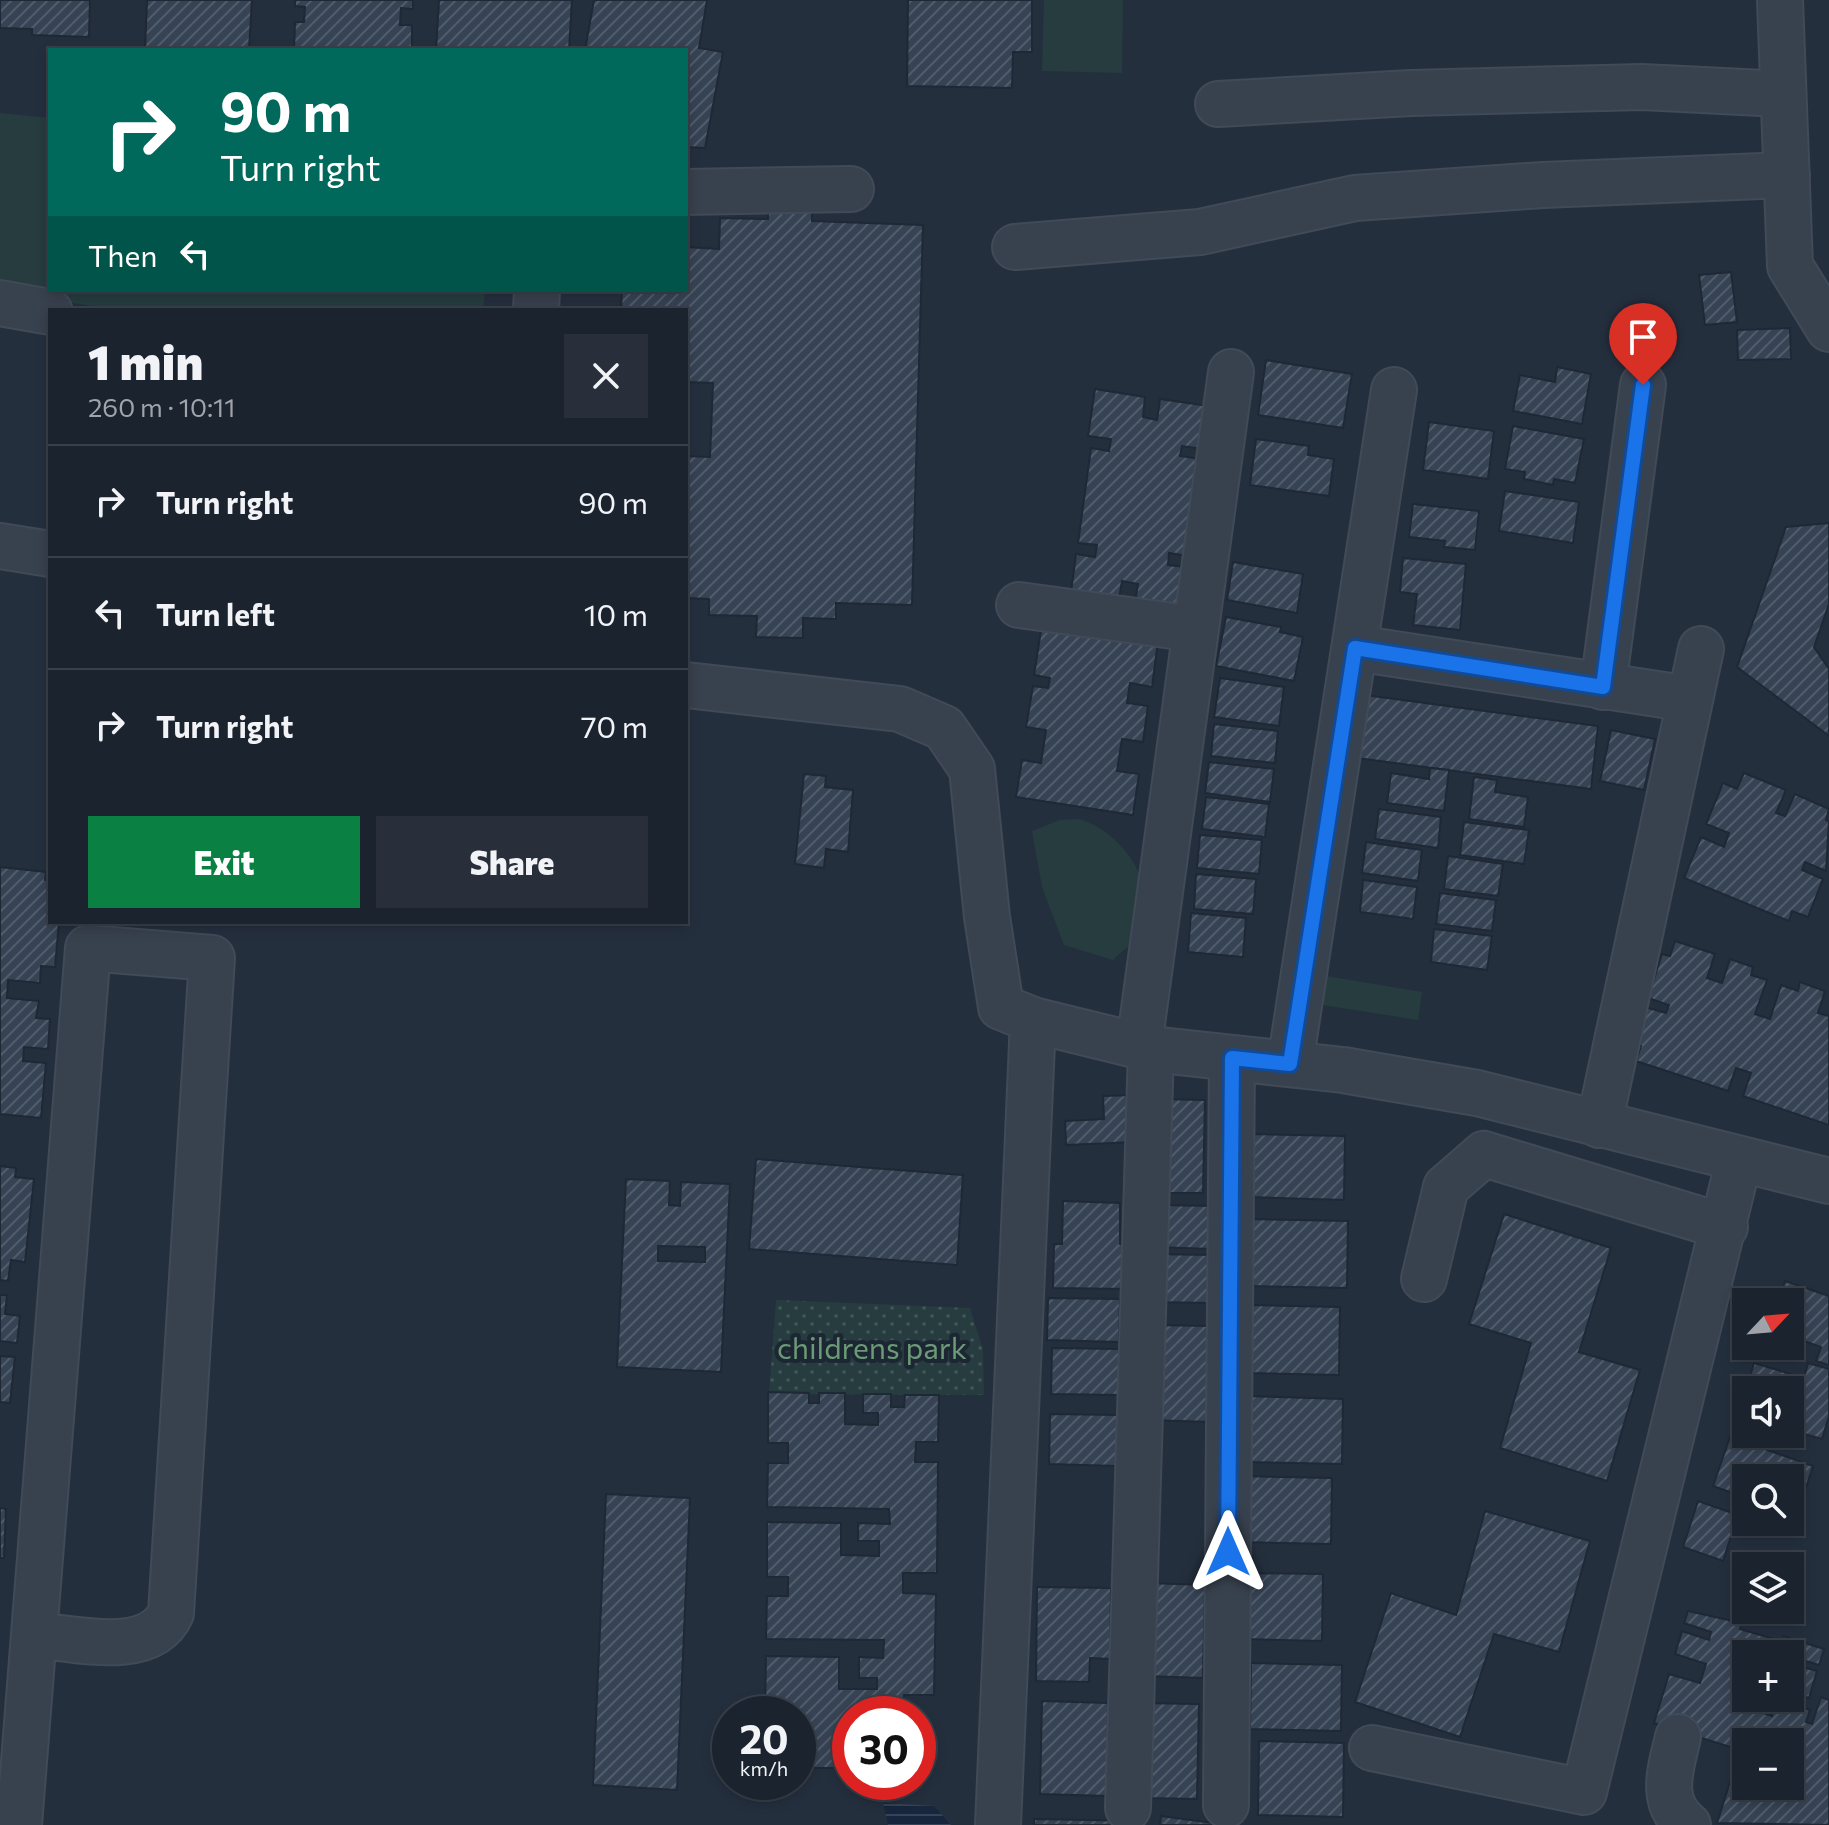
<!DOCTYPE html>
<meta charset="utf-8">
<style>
:root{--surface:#1b232e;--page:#282f3a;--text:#f1f3f6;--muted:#a0a4aa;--line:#39404a;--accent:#0b8043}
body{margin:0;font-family:Commissioner,sans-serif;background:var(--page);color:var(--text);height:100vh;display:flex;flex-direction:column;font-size:30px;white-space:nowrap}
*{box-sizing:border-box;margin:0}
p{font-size:26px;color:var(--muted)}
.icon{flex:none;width:44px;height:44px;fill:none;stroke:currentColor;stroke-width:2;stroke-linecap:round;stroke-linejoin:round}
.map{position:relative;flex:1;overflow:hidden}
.sheet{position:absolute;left:48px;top:308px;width:640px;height:616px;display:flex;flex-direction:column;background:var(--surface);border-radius:0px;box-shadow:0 4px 12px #0003,0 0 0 2px var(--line)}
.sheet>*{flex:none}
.top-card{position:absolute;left:48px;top:48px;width:640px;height:244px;border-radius:0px;box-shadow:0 4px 12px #0003,0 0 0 2px var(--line);background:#00695c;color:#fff;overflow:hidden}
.needle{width:52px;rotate:64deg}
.fabs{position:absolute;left:1732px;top:1288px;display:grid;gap:16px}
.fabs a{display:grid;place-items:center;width:72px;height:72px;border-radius:0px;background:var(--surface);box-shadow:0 4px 12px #0003,0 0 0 2px var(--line);font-size:40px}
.speed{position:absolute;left:712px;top:1696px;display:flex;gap:16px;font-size:40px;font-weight:700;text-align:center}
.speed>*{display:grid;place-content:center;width:104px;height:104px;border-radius:50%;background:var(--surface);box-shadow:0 4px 12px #0003,0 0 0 2px var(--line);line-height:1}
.speed small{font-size:20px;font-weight:400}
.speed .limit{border:12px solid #d22;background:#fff;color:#111}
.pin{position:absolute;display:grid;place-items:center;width:68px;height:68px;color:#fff;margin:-82px -34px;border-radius:50% 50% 50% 0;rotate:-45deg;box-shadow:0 0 8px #0007}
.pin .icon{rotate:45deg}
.me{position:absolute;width:88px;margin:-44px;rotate:0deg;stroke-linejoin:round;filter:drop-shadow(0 0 6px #0008)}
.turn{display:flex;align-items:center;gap:28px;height:168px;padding:0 40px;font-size:36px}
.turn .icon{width:104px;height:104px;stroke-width:2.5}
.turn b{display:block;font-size:56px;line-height:68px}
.then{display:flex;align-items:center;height:76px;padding:0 40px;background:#0003;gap:16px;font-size:30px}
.round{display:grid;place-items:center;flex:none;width:84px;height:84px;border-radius:0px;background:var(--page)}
.headline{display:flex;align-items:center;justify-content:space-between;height:136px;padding:0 40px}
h1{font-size:48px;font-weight:800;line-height:60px}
.cta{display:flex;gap:16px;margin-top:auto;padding:16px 40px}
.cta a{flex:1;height:92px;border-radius:0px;background:var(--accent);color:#fff;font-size:32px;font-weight:800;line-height:92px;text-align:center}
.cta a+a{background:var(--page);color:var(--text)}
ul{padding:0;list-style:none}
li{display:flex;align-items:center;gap:24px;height:112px;padding:0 40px;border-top:2px solid var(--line)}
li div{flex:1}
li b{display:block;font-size:30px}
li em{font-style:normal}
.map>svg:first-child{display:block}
.green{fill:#263c3f}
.park{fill:url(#park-dots)}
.water{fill:url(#water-rules)}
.building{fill:url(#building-hatch);stroke:#1f2835;stroke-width:2;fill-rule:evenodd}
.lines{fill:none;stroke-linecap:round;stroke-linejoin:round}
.minor-casing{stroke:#414a57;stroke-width:48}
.minor{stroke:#38414e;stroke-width:44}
.route-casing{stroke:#114b97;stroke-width:20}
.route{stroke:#1a73e8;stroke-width:14}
.labels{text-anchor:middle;stroke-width:8;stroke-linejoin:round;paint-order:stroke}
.park-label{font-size:30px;fill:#6b9a76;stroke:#1d2633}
</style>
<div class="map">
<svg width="1829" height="1825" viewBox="0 0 1829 1825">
<defs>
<pattern id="park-dots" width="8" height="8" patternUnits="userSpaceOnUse" patternTransform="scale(2)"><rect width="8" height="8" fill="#263c3f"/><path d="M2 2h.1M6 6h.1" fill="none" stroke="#435659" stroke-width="1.8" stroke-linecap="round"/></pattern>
<pattern id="water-rules" width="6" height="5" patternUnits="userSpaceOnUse" patternTransform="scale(2)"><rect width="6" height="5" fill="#17263c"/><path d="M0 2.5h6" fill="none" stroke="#364457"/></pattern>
<pattern id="building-hatch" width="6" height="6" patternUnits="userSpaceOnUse" patternTransform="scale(2)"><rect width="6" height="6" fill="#364354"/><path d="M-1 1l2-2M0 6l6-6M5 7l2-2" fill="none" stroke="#515c6b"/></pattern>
</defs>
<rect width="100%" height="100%" fill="#242f3e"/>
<g class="green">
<path d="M1044,0H1123L1122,73L1042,71Z"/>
<path d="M0,113L50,118V290H485L483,310H116L0,291Z"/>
<path d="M1060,820C1068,820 1078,818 1085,821C1126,836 1161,890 1140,933C1135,943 1120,952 1113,960L1064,945L1042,887L1032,831Z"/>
<path d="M1314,974L1422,992L1418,1020L1310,1003Z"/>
</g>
<path class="park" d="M776,1300L970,1308L983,1350L984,1395L769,1394Z"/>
<path class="water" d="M883,1803L934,1806L951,1825H888Z"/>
<g class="building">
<path d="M0,0H90L89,37L32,35V29L0,28Z"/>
<path d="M147,0H252L249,50H145Z"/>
<path d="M295,0H413V9L401,8L400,25H412V50L347,47V50H294L295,22H304L305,7L295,6Z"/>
<path d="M439,0H572L569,50H436Z"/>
<path d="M594,0H707L699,48L723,52L705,148L686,147V50H585Z"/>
<path d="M908,0H1032V52H1013L1012,88L907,86Z"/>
<path d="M769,194L812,195V221L923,225L912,605L836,603V619L803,618V638L756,637L757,616L709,615V599L686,598V456L710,457L713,383L686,382V310H621L622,290H686V247L719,249L720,218L768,219Z"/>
<path d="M1731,272L1737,322L1705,325L1699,275Z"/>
<path d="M1790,328L1791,359L1738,360L1737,330Z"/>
<path d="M1266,360L1352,374L1343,428L1258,415Z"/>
<path d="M1557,367L1591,374L1582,424L1513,411L1520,375L1555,382Z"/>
<path d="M1095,389L1145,397L1143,417L1157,420L1160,399L1209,406L1203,449L1182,446L1180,456L1201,459L1188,556L1169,553L1168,565L1186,567L1180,609L1135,602L1138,584L1122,581L1119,599L1071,592L1076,554L1095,557L1097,545L1078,543L1091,448L1109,451L1111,439L1088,436Z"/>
<path d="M1429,422L1494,431L1488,479L1423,470Z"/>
<path d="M1513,426L1584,439L1575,483L1554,479L1553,485L1524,479L1525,472L1505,469Z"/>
<path d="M1256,439L1309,446L1308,455L1334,459L1329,496L1250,485Z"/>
<path d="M1505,491L1579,502L1573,543L1499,531Z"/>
<path d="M1413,504L1479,511L1475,550L1444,547L1445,541L1409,537Z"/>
<path d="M1829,523V604L1814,647L1829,669V736L1737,667L1786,527Z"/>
<path d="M1403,558L1466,564L1460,630L1413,625L1417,594L1400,592Z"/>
<path d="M1233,562L1303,574L1297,613L1227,600Z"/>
<path d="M1226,617L1281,627L1280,632L1303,637L1294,681L1216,666Z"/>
<path d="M1042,624L1158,641L1152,687L1130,683L1127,703L1148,706L1143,742L1122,739L1117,771L1139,774L1133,815L1016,797L1022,760L1041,763L1046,730L1026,727L1033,686L1048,688L1050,678L1034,675Z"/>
<path d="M1220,678L1284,687L1279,726L1214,717Z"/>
<path d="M1365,695L1598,726L1591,789L1357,758Z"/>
<path d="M1214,724L1278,731L1275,763L1211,756Z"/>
<path d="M1611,730L1655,739L1644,790L1600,781Z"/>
<path d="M1209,762L1274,769L1270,802L1205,793Z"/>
<path d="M1430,768L1449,770L1444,811L1387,803L1391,773L1429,779Z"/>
<path d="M1744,773L1786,790L1776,813L1785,816L1795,794L1829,809L1826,820L1829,821L1826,871L1805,862L1802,870L1823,879L1808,917L1792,911L1789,921L1684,878L1701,837L1724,847L1729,833L1706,824L1723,783L1737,789Z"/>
<path d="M804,774L826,776L825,787L853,790L848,852L826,849L824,868L795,864Z"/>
<path d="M1474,777L1497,780L1495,792L1528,797L1524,827L1469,819Z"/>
<path d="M1206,797L1269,804L1265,837L1202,829Z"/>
<path d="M1379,809L1441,817L1438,848L1375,839Z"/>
<path d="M1464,822L1529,830L1524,864L1460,855Z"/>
<path d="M1200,835L1262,840L1259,874L1197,868Z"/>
<path d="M1366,842L1422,850L1418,881L1362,873Z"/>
<path d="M1448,856L1503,864L1498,896L1444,889Z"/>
<path d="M0,867L46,872L45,880L50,881V922H59L55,967L41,966L40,983L8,980L7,998L39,1001L36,1018L50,1019L48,1049L24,1047L23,1061L46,1063L41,1118L0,1114Z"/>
<path d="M1196,874L1256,879L1253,914L1194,909Z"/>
<path d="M1363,880L1417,887L1413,919L1360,912Z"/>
<path d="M1440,893L1496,900L1492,931L1436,924Z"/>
<path d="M1191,913L1246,918L1243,957L1188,952Z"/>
<path d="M1434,929L1492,936L1487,970L1431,962Z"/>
<path d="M1675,941L1715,954L1707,978L1722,983L1730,959L1753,967L1751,975L1767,980L1755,1014L1770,1019L1781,985L1798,991L1800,982L1825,991L1818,1013L1829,1016V1125L1743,1096L1751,1073L1736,1068L1728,1091L1636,1061L1641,1046L1633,1044L1645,1007L1666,1013L1669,1005L1648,998L1662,954L1670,956Z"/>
<path d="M1133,1095L1135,1142L1066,1145L1065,1121L1104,1119L1103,1096Z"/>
<path d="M1159,1099L1205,1100L1203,1193H1158Z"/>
<path d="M1247,1134L1345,1136L1344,1200L1247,1197Z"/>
<path d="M756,1159L963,1175L957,1265L749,1249Z"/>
<path d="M0,1166L16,1168L15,1177L34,1179L25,1262L11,1260L8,1281L0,1280Z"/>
<path d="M626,1179L670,1181L669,1205L680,1206L681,1182L730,1184L721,1372L617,1367ZM658,1246L705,1247V1262L658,1261Z"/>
<path d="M1063,1201L1120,1203V1244H1126L1125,1289L1053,1288L1054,1244H1062Z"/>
<path d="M1156,1205L1213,1206L1212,1249L1155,1247Z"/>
<path d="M1504,1214L1611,1248L1579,1352L1640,1370L1607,1481L1500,1448L1531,1343L1469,1324Z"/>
<path d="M1247,1219L1348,1221L1347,1288L1246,1286Z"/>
<path d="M1149,1254L1214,1255L1213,1303L1148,1302Z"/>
<path d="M1785,1281L1829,1296V1365L1816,1361L1821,1347L1790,1336V1302H1778Z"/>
<path d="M0,1295H7L5,1314L20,1316L17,1343L0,1341Z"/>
<path d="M1048,1298L1120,1299L1119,1342L1047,1340Z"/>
<path d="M1249,1305L1340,1307L1339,1375L1248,1373Z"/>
<path d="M1149,1325L1213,1326L1211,1422L1148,1420Z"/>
<path d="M1052,1348L1120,1349L1119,1395L1051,1394Z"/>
<path d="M0,1356L15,1357L10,1403L0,1402Z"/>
<path d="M1754,1363L1804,1378L1808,1363L1829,1369V1416L1822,1439L1790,1430V1390H1746V1416L1739,1414Z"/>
<path d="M768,1392L809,1393V1403H819V1393H845V1424L878,1425V1413H863V1394H891V1407H904L905,1395H939L938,1442H916L915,1462H938L937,1573H903V1593L936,1594L934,1695H904L903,1714H850V1768H798L796,1707H765L766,1656L839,1657V1689H877V1678H859V1657L883,1658L884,1640L766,1639L767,1596H788V1577H767V1522L841,1523V1555L879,1556V1541H858V1523L890,1524L889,1509L767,1507L768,1463H788V1443H768Z"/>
<path d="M1244,1396L1343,1399L1342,1464L1243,1462Z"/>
<path d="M1050,1414L1118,1415L1117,1466L1049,1464Z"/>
<path d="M1730,1437L1813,1466L1797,1515L1790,1513V1478H1746V1498L1713,1486Z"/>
<path d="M1240,1476L1332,1478L1331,1544L1239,1542Z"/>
<path d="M606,1494L690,1498L677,1790L593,1785Z"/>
<path d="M1698,1501L1738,1515L1723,1561L1683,1547Z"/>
<path d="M0,1508L6,1509L4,1558H0Z"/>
<path d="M1485,1511L1590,1541L1559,1652L1494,1634L1460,1737L1355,1702L1391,1593L1456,1615Z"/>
<path d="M1241,1573L1323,1574L1322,1641L1240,1639Z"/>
<path d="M1148,1583L1205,1585L1203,1678L1146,1676Z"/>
<path d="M1037,1587L1111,1588L1110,1659L1090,1658L1089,1682L1036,1681Z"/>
<path d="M1688,1611L1742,1623L1740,1629L1781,1641L1783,1636L1824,1649L1819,1665L1799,1659L1797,1665L1817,1671L1809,1698L1790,1692V1654H1746V1698H1754L1751,1709L1772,1716L1777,1699L1810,1710L1806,1722L1812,1724L1821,1697L1829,1700V1825L1717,1823L1731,1779L1746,1786H1790V1747L1794,1748L1798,1736L1770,1727L1765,1742H1746V1752L1654,1723L1669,1674L1700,1683L1706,1664L1675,1654L1682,1631L1709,1640L1711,1632L1684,1623Z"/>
<path d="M1251,1663L1342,1665L1341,1731L1250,1729Z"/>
<path d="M1042,1701L1108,1703L1107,1796L1040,1794Z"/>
<path d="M1143,1703L1199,1704L1197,1799L1142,1798Z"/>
<rect x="918" y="1728" width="16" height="41"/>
<path d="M1259,1741L1344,1743L1343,1817L1258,1815Z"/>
<path d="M1161,1816L1228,1825H1160Z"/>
<path d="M1034,1819L1141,1821L1140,1825H1034Z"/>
</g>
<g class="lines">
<g class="minor-casing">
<g id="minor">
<path d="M1780,0L1790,266L1829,329"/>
<path d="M1218,104L1411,93L1642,87L1783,94"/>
<path d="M686,192L851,189"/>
<path d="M1015,247L1200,232L1355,198L1543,185L1787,175"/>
<path d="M0,303L50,312"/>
<path d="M536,310L537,290"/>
<path d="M0,546L50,554"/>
<path d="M1019,605L1195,629"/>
<path d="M1355,648L1690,699"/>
<path d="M686,685L900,709L944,728L972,769L987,917L1001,1007L1033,1020L1151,1049L1343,1070L1477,1093L1829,1181"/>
<path d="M1603,687L1643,385"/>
<path d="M1139,1046L1231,372"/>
<path d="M1290,1064L1394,390"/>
<path d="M1599,1125L1701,649"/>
<path d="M1424,1279L1446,1187L1484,1154L1725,1227"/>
<path d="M1678,1737C1671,1768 1658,1802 1688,1825"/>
<path d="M1372,1748L1584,1792L1739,1160"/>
<path d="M1226,1805L1232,1058"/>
<path d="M1128,1808L1151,1049"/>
<path d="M19,1825L88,948L212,958L171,1613C150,1659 74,1638 34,1635"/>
<path d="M998,1825L1033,1020"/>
</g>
</g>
<use href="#minor" class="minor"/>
</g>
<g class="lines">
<g class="route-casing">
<path id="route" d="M1228,1552L1232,1058L1290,1064L1355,648L1603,687L1643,385"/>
</g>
<use href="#route" class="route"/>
</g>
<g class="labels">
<g class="park-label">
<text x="872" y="1359">childrens park</text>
</g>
</g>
</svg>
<div class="fabs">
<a><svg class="needle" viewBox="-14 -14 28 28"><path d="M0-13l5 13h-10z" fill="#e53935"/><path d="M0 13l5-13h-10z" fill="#a0a4aa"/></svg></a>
<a><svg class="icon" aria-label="sound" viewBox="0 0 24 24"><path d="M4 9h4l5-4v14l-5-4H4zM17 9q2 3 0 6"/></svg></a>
<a><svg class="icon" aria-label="search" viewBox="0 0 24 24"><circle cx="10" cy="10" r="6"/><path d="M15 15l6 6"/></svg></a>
<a><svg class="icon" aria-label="layers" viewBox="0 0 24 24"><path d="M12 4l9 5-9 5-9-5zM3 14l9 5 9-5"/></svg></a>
<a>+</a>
<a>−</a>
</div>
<div class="speed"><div>20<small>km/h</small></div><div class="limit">30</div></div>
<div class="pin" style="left:1643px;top:385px;background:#d93025"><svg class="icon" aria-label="arrive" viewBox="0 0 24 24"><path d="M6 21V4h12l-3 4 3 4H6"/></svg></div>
<svg class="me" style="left:1228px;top:1552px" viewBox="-20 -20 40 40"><path d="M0-17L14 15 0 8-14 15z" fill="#1a73e8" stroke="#fff" stroke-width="4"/></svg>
<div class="top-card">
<div class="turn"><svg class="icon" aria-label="right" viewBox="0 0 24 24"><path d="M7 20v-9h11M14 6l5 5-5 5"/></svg><div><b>90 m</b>Turn right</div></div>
<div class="then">Then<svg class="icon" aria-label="left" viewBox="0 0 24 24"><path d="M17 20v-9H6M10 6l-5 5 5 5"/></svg></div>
</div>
<section class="sheet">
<div class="headline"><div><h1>1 min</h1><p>260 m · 10:11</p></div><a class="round"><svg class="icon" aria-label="close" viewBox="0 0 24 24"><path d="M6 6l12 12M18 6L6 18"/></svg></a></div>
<ul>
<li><svg class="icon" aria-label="right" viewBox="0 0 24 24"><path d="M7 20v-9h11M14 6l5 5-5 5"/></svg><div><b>Turn right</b></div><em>90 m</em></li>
<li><svg class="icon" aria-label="left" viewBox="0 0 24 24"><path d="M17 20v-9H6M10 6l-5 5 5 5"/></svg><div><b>Turn left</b></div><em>10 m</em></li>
<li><svg class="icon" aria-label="right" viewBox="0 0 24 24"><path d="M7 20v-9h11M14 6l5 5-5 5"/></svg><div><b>Turn right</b></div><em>70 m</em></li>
</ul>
<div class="cta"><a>Exit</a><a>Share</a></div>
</section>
</div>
